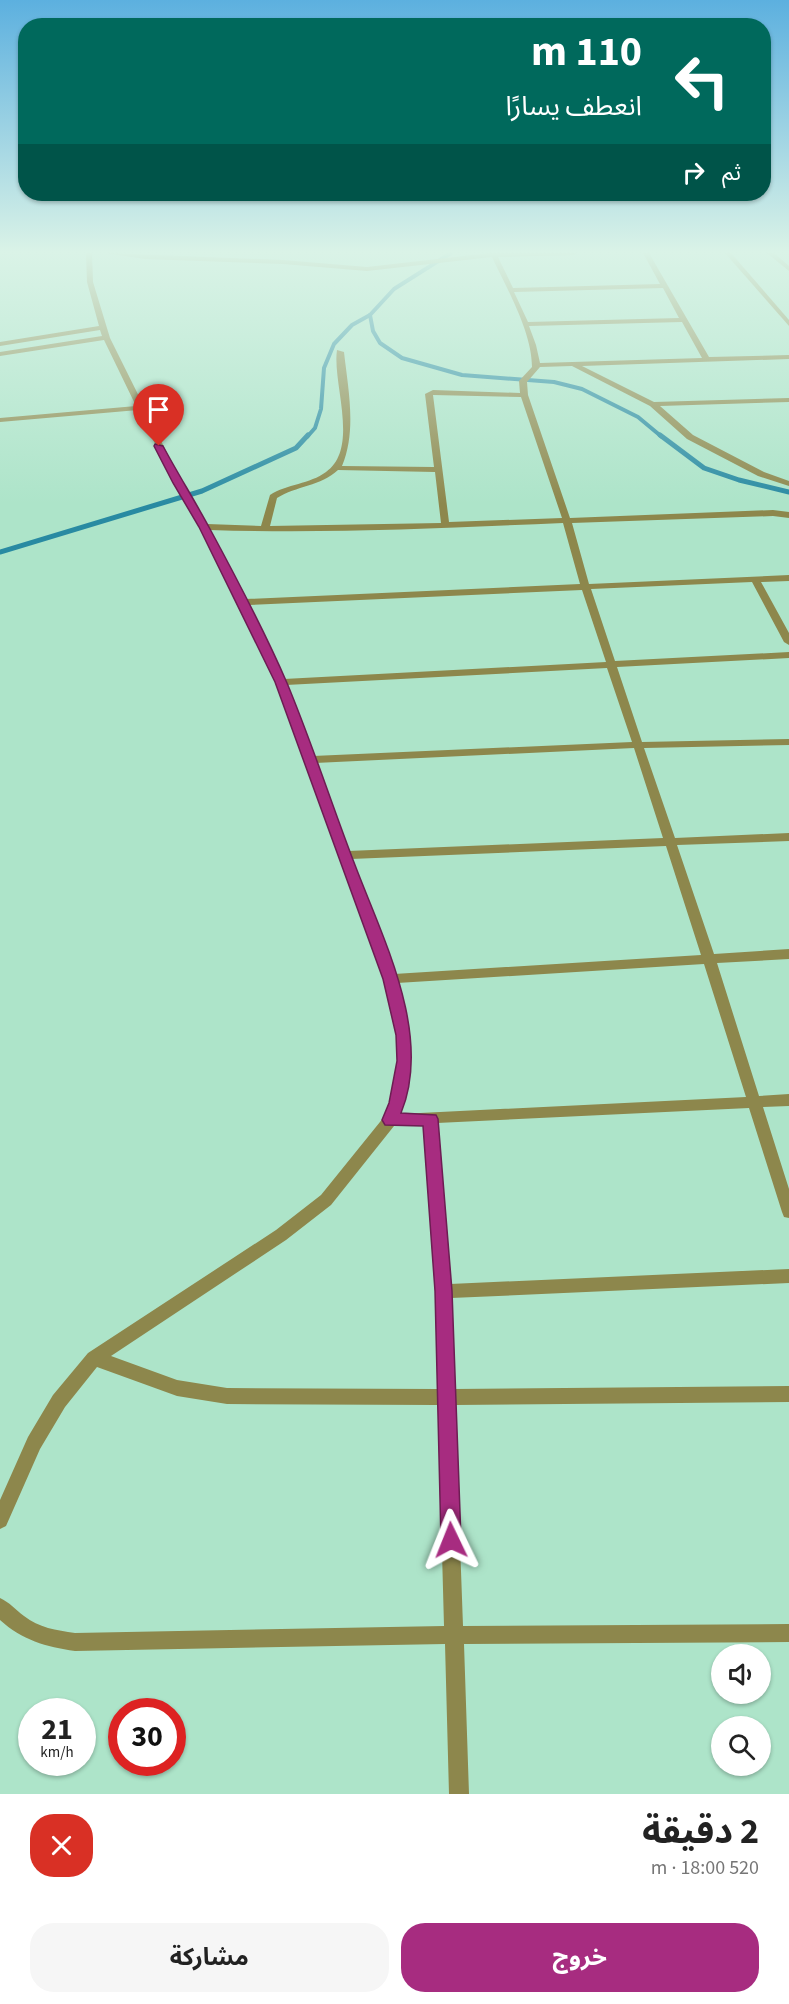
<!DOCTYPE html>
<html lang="ar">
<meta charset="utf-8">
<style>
:root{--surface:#fff;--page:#f6f6f6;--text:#222;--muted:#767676;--accent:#a72c80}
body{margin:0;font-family:"Source Sans 3","Noto Sans Arabic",sans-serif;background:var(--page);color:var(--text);direction:rtl;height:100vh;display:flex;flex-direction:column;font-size:22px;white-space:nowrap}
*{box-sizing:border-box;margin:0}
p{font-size:20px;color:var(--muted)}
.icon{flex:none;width:33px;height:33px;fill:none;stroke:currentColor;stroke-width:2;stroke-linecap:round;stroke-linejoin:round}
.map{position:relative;height:1794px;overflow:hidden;direction:ltr}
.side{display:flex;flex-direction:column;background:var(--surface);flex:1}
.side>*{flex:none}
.banner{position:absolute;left:18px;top:18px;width:753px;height:183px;border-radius:24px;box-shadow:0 2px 4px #0004;direction:rtl;background:#00695c;color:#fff;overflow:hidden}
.buttons{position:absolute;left:711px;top:1644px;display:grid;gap:12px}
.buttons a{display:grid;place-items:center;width:60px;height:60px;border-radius:50%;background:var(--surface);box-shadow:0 2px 4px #0004;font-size:30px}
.speed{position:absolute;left:18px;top:1698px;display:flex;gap:12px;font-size:30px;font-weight:700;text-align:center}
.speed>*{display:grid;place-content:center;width:78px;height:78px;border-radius:50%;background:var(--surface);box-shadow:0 2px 4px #0004;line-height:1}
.speed small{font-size:15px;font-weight:400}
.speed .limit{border:9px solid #d22;background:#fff;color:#111}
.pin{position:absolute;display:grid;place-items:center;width:51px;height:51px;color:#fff;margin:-62px -26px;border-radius:50% 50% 50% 0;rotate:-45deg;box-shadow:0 0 6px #0007}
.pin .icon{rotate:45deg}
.me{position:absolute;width:66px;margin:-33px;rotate:358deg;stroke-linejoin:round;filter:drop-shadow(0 0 4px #0008)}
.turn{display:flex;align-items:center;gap:21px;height:126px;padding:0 30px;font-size:27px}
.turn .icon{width:78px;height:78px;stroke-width:2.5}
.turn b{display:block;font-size:42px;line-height:51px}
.then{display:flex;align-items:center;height:57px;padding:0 30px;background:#0003;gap:12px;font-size:22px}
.round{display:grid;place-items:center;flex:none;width:63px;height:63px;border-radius:24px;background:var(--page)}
.head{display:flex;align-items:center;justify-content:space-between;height:102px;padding:0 30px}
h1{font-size:36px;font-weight:700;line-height:45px}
.cta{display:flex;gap:12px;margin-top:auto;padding:12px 30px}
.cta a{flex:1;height:69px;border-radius:24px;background:var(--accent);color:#fff;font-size:24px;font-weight:700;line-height:69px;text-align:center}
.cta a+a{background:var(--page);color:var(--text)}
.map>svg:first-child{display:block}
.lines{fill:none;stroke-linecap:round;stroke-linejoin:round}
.stream-far1{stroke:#298aa2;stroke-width:4}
.stream{stroke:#298aa2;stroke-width:5}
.street{fill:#8d874c;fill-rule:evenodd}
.route{fill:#a72c80;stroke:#6d1d53;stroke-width:1.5}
</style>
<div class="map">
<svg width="789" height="1794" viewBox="0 0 789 1794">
<rect width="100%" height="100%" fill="#ade4c9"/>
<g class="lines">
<g class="stream-far1">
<path d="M370,315L373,331L380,343L402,358L462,375L554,382L582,389L638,417L662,437"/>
<path d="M307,437L315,428L321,409L324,368L334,344L352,325L370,315L394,289L451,253"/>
</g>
<g class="stream">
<path d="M660,435L704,468L739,480L789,492"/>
<path d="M0,552L202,491L296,448L308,435"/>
</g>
<g class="street">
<path d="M86,253H92L93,282L110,338L182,483L207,524L261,526L270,495C287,484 310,484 326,472C360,448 332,383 337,350L344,352C348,389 357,430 342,466L434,467L425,394L433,390L520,393L519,381L532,367C532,332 507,289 492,257L367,271L283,264L145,259L105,253L283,260L367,267L490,253H577L574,255L498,257L513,288L660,284L643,253H649L709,357L789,355V359L582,366L654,402L789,398V402L660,406L693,435L764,472L789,481V486L758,476L687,439L650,406L572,366L540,367L527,382L528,395L570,518L773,510L789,512V518L773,516L572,523L589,584L789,575V581L761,582L789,633V645L784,642L752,582L591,589L615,661L789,652V658L617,667L642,742L789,739V745L644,748L675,838L789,833V841L677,845L714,954L789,949V959L717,963L759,1096L789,1094V1106L763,1107L789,1189V1218L784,1217L782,1212L749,1108L437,1123L450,1284L789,1269V1283L451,1298L454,1389L789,1386V1402L455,1405L463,1626L789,1624V1642L464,1644L469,1794H449L445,1644L75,1651C46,1647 22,1640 0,1620V1598C9,1602 16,1610 24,1616C39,1628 56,1630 75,1633L444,1626L438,1405L227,1404L177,1396L97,1367L65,1407L40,1449L6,1526L0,1529V1500L28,1437L53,1395L88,1353L276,1230L321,1195L384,1117L390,1103L398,1061L396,1035L384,979L275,682C236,588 183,502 138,410L0,422V418L136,406L104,340L0,356V352L102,336L100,330L0,346V342L99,326L87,282ZM663,288L679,318L528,322L514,292ZM682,322L702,358L540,363L536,345L529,326ZM433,395L521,397L562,518L449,522ZM338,470L435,472L441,523L270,526L277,498C296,486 321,486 338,470ZM563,523L580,584L246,599L210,530C328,534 445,528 563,523ZM582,590L606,662L284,679L270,646L248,605ZM607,668L632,742L313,756L286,685ZM634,748L663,838L348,851L315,763ZM666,846L701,955L394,974L351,859ZM704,964L746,1097L400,1114C418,1067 408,1030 397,983ZM423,1124L435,1291L438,1389L227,1388L177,1380L111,1356L286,1240L331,1205L394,1126Z"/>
<path d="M725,253H731L789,320V326Z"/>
<path d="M767,253H774L789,266V271Z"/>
</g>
</g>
<linearGradient id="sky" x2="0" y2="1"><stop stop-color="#5cb0df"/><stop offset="0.5" stop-color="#daf3e7"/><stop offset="1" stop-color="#daf3e7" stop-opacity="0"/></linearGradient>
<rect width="789" height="504" fill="url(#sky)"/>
<path class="route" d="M155,444L163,446C178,474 195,501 210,529C236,577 265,632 287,683C312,743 332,805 355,865C383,939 433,1035 401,1113L436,1115L438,1119L452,1291L461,1540L458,1547L451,1550L444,1547L441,1540L435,1291L423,1126L385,1125L382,1120L389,1103L397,1061L396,1035L383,979L275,682L199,527L173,483L154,446Z"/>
</svg>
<div class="buttons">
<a><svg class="icon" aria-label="sound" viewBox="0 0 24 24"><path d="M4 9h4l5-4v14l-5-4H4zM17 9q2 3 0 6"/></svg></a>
<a><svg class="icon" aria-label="search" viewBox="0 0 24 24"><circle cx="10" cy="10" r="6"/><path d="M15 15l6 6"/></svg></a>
</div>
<div class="speed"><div>21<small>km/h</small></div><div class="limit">30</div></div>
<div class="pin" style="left:159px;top:446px;background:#d93025"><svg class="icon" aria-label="arrive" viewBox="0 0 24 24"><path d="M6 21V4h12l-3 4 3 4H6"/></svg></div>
<svg class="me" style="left:451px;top:1540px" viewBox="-20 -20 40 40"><path d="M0-17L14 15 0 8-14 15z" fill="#a72c80" stroke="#fff" stroke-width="4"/></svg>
<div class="banner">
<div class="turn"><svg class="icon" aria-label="left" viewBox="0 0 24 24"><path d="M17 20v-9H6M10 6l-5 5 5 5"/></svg><div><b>110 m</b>انعطف يسارًا</div></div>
<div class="then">ثم<svg class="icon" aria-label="right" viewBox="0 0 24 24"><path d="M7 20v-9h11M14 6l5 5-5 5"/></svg></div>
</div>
</div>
<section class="side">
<div class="head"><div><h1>2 دقيقة</h1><p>520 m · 18:00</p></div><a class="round" style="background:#d93025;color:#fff"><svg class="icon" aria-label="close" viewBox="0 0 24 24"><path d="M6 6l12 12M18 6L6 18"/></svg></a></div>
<div class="cta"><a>خروج</a><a>مشاركة</a></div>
</section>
